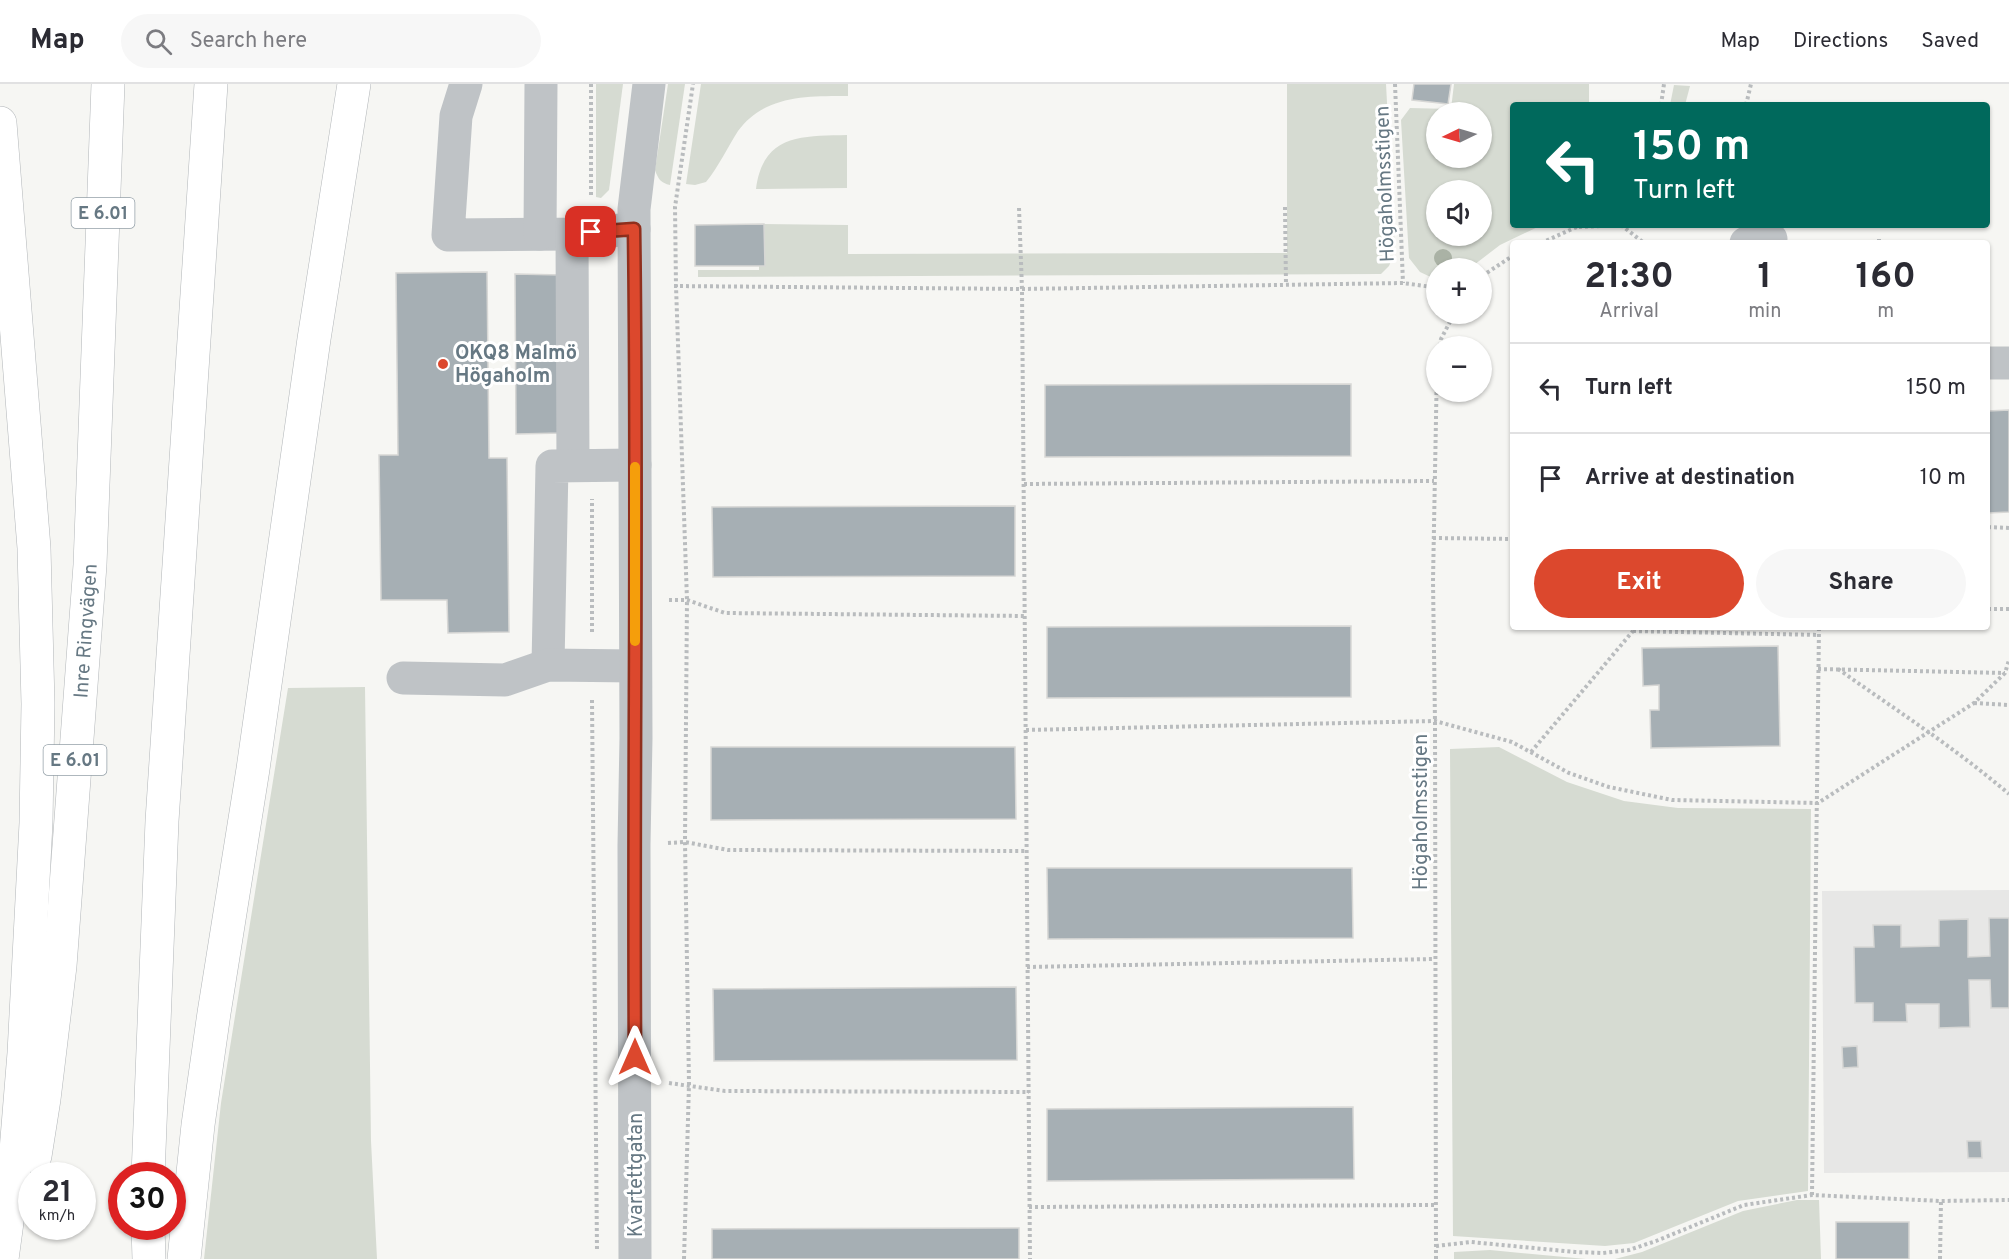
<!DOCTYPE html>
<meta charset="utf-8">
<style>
:root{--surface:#fff;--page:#f7f7f7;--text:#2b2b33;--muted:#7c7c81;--line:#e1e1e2;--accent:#dc482d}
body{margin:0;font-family:Overpass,sans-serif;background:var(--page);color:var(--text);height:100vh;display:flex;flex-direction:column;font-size:22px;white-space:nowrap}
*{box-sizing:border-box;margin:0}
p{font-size:20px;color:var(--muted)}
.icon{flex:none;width:33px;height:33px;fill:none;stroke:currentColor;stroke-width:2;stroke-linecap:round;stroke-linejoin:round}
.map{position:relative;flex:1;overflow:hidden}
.details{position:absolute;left:1510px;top:156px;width:480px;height:390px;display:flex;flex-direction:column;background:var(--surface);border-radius:6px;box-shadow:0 2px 4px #0004}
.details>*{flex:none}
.banner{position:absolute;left:1510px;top:18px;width:480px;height:126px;border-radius:6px;box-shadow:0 2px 4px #0004;background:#00695c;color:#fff;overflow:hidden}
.needle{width:39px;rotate:265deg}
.controls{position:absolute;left:1426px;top:18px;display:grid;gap:12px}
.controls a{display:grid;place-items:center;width:66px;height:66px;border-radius:50%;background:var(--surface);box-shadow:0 2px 4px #0004;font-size:30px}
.speed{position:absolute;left:18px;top:1078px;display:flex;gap:12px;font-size:30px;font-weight:700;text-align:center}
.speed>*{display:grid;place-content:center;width:78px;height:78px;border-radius:50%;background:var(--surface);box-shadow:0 2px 4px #0004;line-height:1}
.speed small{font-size:15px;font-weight:400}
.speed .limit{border:9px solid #d22;background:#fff;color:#111}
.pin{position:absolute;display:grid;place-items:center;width:51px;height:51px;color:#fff;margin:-26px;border-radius:12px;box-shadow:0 3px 9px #0006}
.me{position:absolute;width:66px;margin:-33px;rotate:0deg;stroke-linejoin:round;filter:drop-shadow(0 0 4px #0008)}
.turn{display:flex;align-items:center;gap:21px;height:126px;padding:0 24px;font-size:27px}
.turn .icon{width:78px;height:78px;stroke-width:2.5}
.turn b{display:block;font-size:42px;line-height:51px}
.eta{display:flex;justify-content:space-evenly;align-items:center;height:102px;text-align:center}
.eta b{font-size:36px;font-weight:700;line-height:42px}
.button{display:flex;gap:12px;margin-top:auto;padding:12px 24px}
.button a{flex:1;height:69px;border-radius:36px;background:var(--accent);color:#fff;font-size:24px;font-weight:700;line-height:69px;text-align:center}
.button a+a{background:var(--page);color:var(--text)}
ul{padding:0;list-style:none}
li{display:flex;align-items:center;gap:18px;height:90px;padding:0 24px;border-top:2px solid var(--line)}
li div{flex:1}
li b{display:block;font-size:22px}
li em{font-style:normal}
header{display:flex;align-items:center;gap:36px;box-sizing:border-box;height:84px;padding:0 30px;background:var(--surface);border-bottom:2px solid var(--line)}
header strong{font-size:28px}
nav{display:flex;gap:33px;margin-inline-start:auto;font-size:21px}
.search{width:420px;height:54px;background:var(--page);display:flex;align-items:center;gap:15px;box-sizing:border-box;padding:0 21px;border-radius:33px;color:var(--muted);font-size:22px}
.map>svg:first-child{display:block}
.built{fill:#e7e7e6}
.green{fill:#d6dbd2;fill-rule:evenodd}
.building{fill:#a6afb4;stroke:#d7d7d5;stroke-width:1.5}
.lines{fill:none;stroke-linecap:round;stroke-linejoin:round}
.highway-casing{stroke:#b2b6b9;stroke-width:34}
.path{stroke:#b9bcbe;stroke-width:4;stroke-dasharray:3 3;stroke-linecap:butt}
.minor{stroke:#bfc3c6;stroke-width:33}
.highway{stroke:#fff;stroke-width:33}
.tree{fill:#aab2a5}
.route-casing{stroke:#8f2f1d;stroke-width:15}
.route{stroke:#dc482d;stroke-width:10}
.slow{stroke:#f59e0b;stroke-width:10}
.poi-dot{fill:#dc482d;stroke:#fff;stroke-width:2}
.labels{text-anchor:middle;stroke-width:6;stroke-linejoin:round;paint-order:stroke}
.shield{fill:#fff;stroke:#94a0a8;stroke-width:1.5}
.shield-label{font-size:18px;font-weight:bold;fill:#667883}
.street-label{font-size:20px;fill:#667883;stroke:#fff}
.poi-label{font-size:20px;font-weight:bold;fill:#667883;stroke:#fff;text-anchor:start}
</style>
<header>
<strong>Map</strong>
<div class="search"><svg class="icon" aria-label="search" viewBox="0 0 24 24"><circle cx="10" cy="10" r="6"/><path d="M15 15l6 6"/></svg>Search here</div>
<nav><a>Map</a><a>Directions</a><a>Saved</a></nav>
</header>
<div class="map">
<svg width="2009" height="1175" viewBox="0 0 2009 1175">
<rect width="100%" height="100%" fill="#f6f6f3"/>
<path class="built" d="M2009,806V1088L1824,1089L1822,807Z"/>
<g class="green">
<path d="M596,0H623L609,106L601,114L596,113Z"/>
<path d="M668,0H685L670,101C661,99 658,95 655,86Z"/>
<path d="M701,0H848V12C808,12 764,11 738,47C727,64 719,82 706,98L695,101L686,100Z"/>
<path d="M1287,0H1386L1395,167L1389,182L1381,190L698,193V186H759V140L848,141V170L1287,169Z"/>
<path d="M1454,0H1589V21H1514V141H1542L1500,161L1470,184H1437V196L1420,188L1409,174L1401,36L1410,24L1451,25ZM1482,28V74H1437V28ZM1482,106V152H1437V106Z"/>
<path d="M1674,1L1690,2L1685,21H1670Z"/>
<path d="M847,51V104L756,105C763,50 802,52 847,51Z"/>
<path d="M365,603L371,1057L377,1175H204L221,1019L288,604Z"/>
<path d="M1499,663L1567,698L1624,717L1678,724L1811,725L1808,1107L1738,1117L1634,1159L1605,1162L1453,1152L1450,665Z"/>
<path d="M1797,1116H1819L1821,1175H1454V1168L1490,1166L1586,1175H1615L1642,1168L1743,1127Z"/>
</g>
<g class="building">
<path d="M1414,0H1451L1448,20L1412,16Z"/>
<path d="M764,140L765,182H695V141Z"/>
<path d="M487,188L489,374H507L509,548L448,549L447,516H381L379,371H398L396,189Z"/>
<path d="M515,190L562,191V349L516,350Z"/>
<path d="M1351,300V372L1045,373V301Z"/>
<path d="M2009,326V428L1988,429V327Z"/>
<path d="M1015,422V492L713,493L712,423Z"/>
<path d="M1351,542V613L1047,614V543Z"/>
<path d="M1778,562L1780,662L1651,664L1650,626H1659V601L1643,602L1642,564Z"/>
<path d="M711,663H1015L1016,735L711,736Z"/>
<path d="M1047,784H1352L1353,854L1048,855Z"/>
<path d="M1989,834H2009V924H1991L1990,896H1969L1970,943L1939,944V920H1906L1907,938H1873V919H1855L1854,863H1874L1873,841H1901V863L1939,862V836L1968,835V873L1990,872Z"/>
<path d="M1016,903L1017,976L714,977L713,905Z"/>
<path d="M1857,962L1858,983L1843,984L1842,963Z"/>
<path d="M1353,1023L1354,1095L1047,1097V1025Z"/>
<path d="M1967,1057H1981L1982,1074H1968Z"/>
<rect x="1836" y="1138" width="73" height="37"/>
<path d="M1019,1144V1175H712V1145Z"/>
</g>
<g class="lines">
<g class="highway-casing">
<g id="highway">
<path d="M0,39L34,464L38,620L36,739L24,969L15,1079L2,1175"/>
<path d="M35,1072L44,1015L60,882L90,481L108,0"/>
<path d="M148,1092L162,737L211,0"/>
<path d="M148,1143L149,1175"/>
<path d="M184,1175L198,1041L214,929L253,685L314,255L354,0"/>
</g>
</g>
<g class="path">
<path d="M591,0V113"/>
<path d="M1395,0L1403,199"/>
<path d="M1661,21L1664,0"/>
<path d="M1746,21L1751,0"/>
<path d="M1285,123L1286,201"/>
<path d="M1019,124L1022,205L1030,1175"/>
<path d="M1579,143L1621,141L1644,159"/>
<path d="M1879,155V159"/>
<path d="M1541,159L1579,142"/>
<path d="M1482,192L1514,171"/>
<path d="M674,202L1022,205L1403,199L1432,203L1437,206"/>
<path d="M1440,262L1441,255L1454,230"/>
<path d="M1024,400L1434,397"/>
<path d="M1988,443L2009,444"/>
<path d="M1433,454L1514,455"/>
<path d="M669,516H687L725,529L1025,532"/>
<path d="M1988,525H2009"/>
<path d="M1633,547L1819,551"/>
<path d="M592,548V415"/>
<path d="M1818,585L2005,589"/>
<path d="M1838,585C1896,626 1955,664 2009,710"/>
<path d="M592,616L597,1166"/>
<path d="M1974,619L2009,621"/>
<path d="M1026,646L1435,637L1512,658L1569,689L1609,703L1672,716L1818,719L1974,619L2005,589L2009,576"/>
<path d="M1531,668L1633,547V543"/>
<path d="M668,759L685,758L728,766L1026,767"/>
<path d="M1027,883L1434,875"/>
<path d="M669,999L725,1007L1029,1008"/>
<path d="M1812,1111L1819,543"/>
<path d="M1029,1123L1435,1121"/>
<path d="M1436,1162L1471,1158L1575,1168L1603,1169L1629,1166L1656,1157L1744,1121L1812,1111L1941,1117L2009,1116"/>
<path d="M684,1175L689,1000L685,758L687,516L676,202L675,123L693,0"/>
<path d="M1436,1175L1435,637L1433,497L1437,280"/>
<path d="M1940,1175L1941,1117"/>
</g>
<g class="minor">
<path d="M466,0L456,32L448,151L572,150L634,145"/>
<path d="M540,150L541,0"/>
<path d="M572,150L573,381"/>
<path d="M1746,159L1771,155"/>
<path d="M1988,279H2009"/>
<path d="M548,581L552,382L635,381"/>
<path d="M403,594L505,596L548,581L635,582"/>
<path d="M635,1175L634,761L636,654L634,125L649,0"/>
</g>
<use href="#highway" class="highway"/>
</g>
<circle class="tree" cx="1443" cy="174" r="9"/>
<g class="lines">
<g class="route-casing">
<path id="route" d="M591,148L634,145C638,421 633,697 635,973"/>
</g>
<use href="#route" class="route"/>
<path class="slow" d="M635,383V557"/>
</g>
<circle class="poi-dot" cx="443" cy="280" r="6"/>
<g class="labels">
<g class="shield">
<rect x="71.5" y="114" width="63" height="30" rx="4.5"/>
<rect x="43.5" y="661" width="63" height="30" rx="4.5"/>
</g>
<g class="shield-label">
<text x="103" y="135">E 6.01</text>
<text x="75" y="682">E 6.01</text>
</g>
<g class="street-label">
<text transform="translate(1384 100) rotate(-92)" y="7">Högaholmsstigen</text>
<text transform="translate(85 547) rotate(-86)" y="7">Inre Ringvägen</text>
<text transform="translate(1420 728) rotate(-90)" y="7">Högaholmsstigen</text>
<text transform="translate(635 1091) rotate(-90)" y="7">Kvartettgatan</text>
</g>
<g class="poi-label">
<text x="455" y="275">OKQ8 Malmö<tspan x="455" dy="23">Högaholm</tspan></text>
</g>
</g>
</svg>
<div class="controls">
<a><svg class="needle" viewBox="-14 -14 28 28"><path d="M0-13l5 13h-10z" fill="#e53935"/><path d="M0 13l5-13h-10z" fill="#7c7c81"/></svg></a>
<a><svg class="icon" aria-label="sound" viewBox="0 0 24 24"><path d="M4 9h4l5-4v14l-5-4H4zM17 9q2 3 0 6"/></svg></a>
<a>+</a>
<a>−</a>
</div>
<div class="speed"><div>21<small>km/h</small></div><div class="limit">30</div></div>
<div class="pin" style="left:591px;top:148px;background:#d93025"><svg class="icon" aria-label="arrive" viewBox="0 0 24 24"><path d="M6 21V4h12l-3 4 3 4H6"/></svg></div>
<svg class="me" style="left:635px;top:973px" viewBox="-20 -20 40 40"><path d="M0-17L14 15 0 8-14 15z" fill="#dc482d" stroke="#fff" stroke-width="4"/></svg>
<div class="banner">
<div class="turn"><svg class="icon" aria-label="left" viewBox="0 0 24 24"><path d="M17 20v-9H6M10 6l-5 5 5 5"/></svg><div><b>150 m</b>Turn left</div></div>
</div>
<section class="details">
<div class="eta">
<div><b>21:30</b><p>Arrival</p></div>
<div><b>1</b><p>min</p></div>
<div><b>160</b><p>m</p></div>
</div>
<ul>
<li><svg class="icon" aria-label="left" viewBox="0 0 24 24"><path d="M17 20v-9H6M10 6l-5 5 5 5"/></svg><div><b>Turn left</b></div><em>150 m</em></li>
<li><svg class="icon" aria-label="arrive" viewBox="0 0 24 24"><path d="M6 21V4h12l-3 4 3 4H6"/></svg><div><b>Arrive at destination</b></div><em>10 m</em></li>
</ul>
<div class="button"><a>Exit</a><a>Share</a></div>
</section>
</div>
